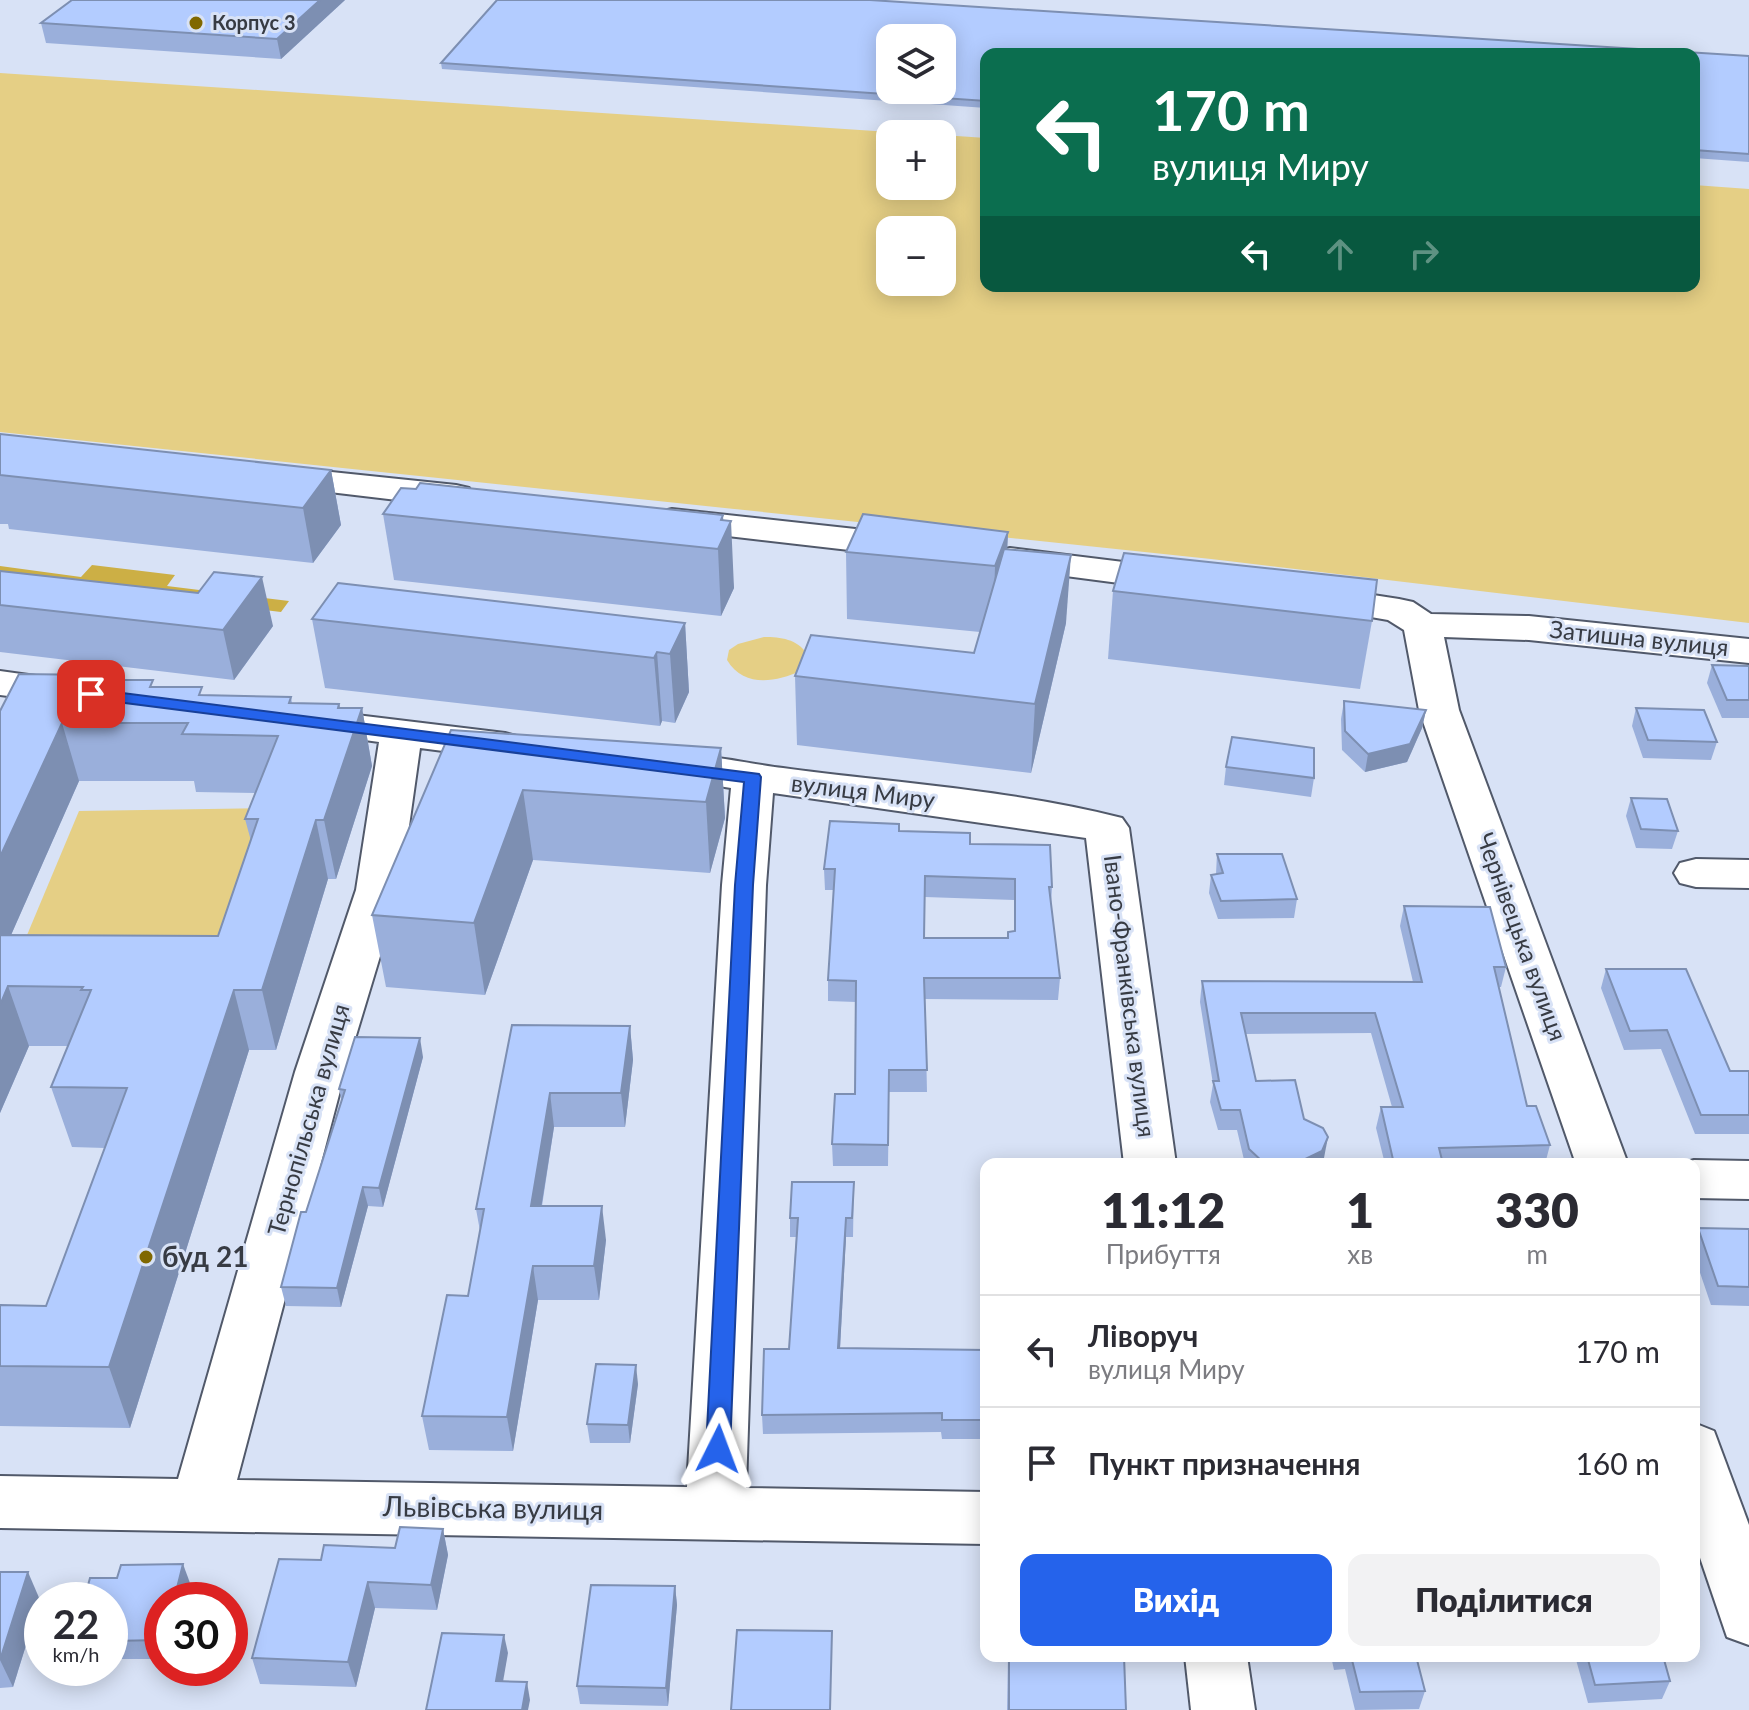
<!DOCTYPE html>
<html lang="uk">
<meta charset="utf-8">
<style>
:root{--surface:#fff;--page:#f2f2f3;--text:#2b2b33;--muted:#7c7c81;--line:#e1e1e2;--accent:#2563eb}
body{margin:0;font-family:Lato,sans-serif;background:var(--page);color:var(--text);height:100vh;display:flex;flex-direction:column;font-size:30px;white-space:nowrap}
*{box-sizing:border-box;margin:0}
p{font-size:26px;color:var(--muted)}
.icon{flex:none;width:44px;height:44px;fill:none;stroke:currentColor;stroke-width:2;stroke-linecap:round;stroke-linejoin:round}
.map{position:relative;flex:1;overflow:hidden}
.side{position:absolute;left:980px;top:1158px;width:720px;height:504px;display:flex;flex-direction:column;background:var(--surface);border-radius:16px;box-shadow:0 4px 20px #0003}
.side>*{flex:none}
.guide{position:absolute;left:980px;top:48px;width:720px;height:244px;border-radius:16px;box-shadow:0 4px 20px #0003;background:#0b6e4f;color:#fff;overflow:hidden}
.tools{position:absolute;left:876px;top:24px;display:grid;gap:16px}
.tools a{display:grid;place-items:center;width:80px;height:80px;border-radius:16px;background:var(--surface);box-shadow:0 4px 20px #0003;font-size:40px}
.speed{position:absolute;left:24px;top:1582px;display:flex;gap:16px;font-size:40px;font-weight:700;text-align:center}
.speed>*{display:grid;place-content:center;width:104px;height:104px;border-radius:50%;background:var(--surface);box-shadow:0 4px 20px #0003;line-height:1}
.speed small{font-size:20px;font-weight:400}
.speed .limit{border:12px solid #d22;background:#fff;color:#111}
.pin{position:absolute;display:grid;place-items:center;width:68px;height:68px;color:#fff;margin:-34px;border-radius:16px;box-shadow:0 4px 12px #0006}
.me{position:absolute;width:88px;margin:-44px;rotate:3deg;stroke-linejoin:round;filter:drop-shadow(0 0 6px #0008)}
.turn{display:flex;align-items:center;gap:28px;height:168px;padding:0 40px;font-size:36px}
.turn .icon{width:104px;height:104px;stroke-width:2.5}
.turn b{display:block;font-size:56px;line-height:68px}
.lanes{display:flex;align-items:center;height:76px;padding:0 40px;background:#0003;justify-content:center;gap:40px;direction:ltr}
.lanes .off{opacity:.35}
.eta{display:flex;justify-content:space-evenly;align-items:center;height:136px;text-align:center}
.eta b{font-size:48px;font-weight:800;line-height:56px}
.cta{display:flex;gap:16px;margin-top:auto;padding:16px 40px}
.cta a{flex:1;height:92px;border-radius:16px;background:var(--accent);color:#fff;font-size:32px;font-weight:800;line-height:92px;text-align:center}
.cta a+a{background:var(--page);color:var(--text)}
ul{padding:0;list-style:none}
li{display:flex;align-items:center;gap:24px;height:112px;padding:0 40px;border-top:2px solid var(--line)}
li div{flex:1}
li b{display:block;font-size:30px}
li em{font-style:normal}
.map>svg:first-child{display:block}
.green{fill:#e5cf85;fill-rule:evenodd}
.forest{fill:#ccaf45}
.lines{fill:none;stroke-linecap:round;stroke-linejoin:round}
.minor-casing{stroke:#51596a;stroke-width:4}
.minor{fill:#fff;fill-rule:evenodd}
.wall{fill:#9aafdb;fill-rule:evenodd}
.shaded-wall{fill:#7d8fb2}
.building{fill:#b3ccff;stroke:#7d8fb2;stroke-width:2;fill-rule:evenodd}
.route{fill:#2563eb;stroke:#184099;stroke-width:2}
.poi-dot{fill:#806800;stroke:#d8e2f6;stroke-width:3}
.labels{text-anchor:middle;stroke-width:6;stroke-linejoin:round;paint-order:stroke}
.far-poi-label{font-size:20px;font-weight:bold;fill:#373b43;stroke:#d8e2f6;text-anchor:start}
.street-label{font-size:24px;fill:#373b43;stroke:#d8e2f6}
.near-poi-label{font-size:28px;font-weight:bold;fill:#373b43;stroke:#d8e2f6;text-anchor:start}
.near-street-label{font-size:28px;fill:#373b43;stroke:#d8e2f6}
</style>
<div class="map">
<svg width="1749" height="1710" viewBox="0 0 1749 1710">
<rect width="100%" height="100%" fill="#d8e2f6"/>
<g class="green">
<path d="M0,73L920,134H890V186H942V135L986,138V286H1694V185L1749,189V623L1211,559L0,432ZM890,230H942V282H890Z"/>
<path d="M764,637C781,637 797,639 807,654L801,671C775,682 744,688 727,660L729,650L738,644Z"/>
<path d="M268,808L214,984L9,978L79,811Z"/>
</g>
<path class="forest" d="M92,565L175,575L167,586L289,601L281,612L0,577V566L81,577Z"/>
<g class="lines">
<g class="minor-casing">
<g id="minor">
<path d="M274,466L456,485L469,488L474,496L469,504L456,507L262,484L256,477L262,470Z"/>
<path d="M672,509L910,535L923,538L928,546L923,554L910,557L659,528L654,520L659,512Z"/>
<path d="M1010,548L1180,569L1193,572L1199,580L1193,588L1180,591L997,567L991,559L997,551Z"/>
<path d="M1315,586L1399,599L1413,602L1431,614L1529,616L1749,639V663L1529,640L1444,637L1459,710L1628,1164H1576L1419,710L1404,630L1388,620L1302,605L1296,597L1302,589Z"/>
<path d="M0,671L86,683L92,692L86,701L72,704L0,695Z"/>
<path d="M307,709L505,733L520,737L526,746L520,755L505,759L420,748L400,890L345,1072L237,1480L687,1487L722,885L731,788L649,775L643,766L649,757C683,748 747,764 783,768C893,783 1015,790 1122,818L1129,828L1176,1164H1124L1086,838L773,793L766,885L746,1488L986,1492V1544L0,1528V1476L178,1479L295,1072L356,890L379,742L293,730L287,721L293,712Z"/>
<path d="M1696,859L1749,860V888L1696,887L1680,883L1674,873L1680,863Z"/>
<path d="M1694,1160L1749,1161V1199L1694,1198V1164H1680Z"/>
<path d="M1694,1423L1714,1431L1749,1525V1645L1727,1637L1694,1540Z"/>
<path d="M1185,1656H1247L1255,1710H1191Z"/>
</g>
</g>
<use href="#minor" class="minor"/>
</g>
<g class="wall">
<path d="M72,0H345L281,59L46,43L41,23Z"/>
<path d="M497,0H870L1749,56V162L1694,158V54H986V108L442,69L441,63ZM890,38H942V90H890Z"/>
<path d="M0,434L331,470L341,525L313,563L9,529L8,524H0Z"/>
<path d="M383,514L723,520L734,588L721,616L394,580Z"/>
<path d="M1008,532L1007,549L1066,623L1031,773L797,745L795,676L974,653L980,632L847,619L846,552Z"/>
<path d="M0,571L198,593L273,626L234,680L0,652Z"/>
<path d="M1113,591L1372,621L1360,689L1108,659Z"/>
<path d="M312,619L685,623L689,692L675,723L662,721L660,726L325,688Z"/>
<path d="M1712,665L1749,666V718H1722L1707,683Z"/>
<path d="M101,680L204,695L291,697L292,703L339,704L340,708H362L372,766L336,879H328L276,1050H249L130,1428L0,1426V1305L46,1306L105,1148L72,1147L51,1087L68,1046H29L0,1113V711ZM79,781H194L196,792L255,793L245,819L251,841L218,936L11,935Z"/>
<path d="M1344,701L1426,710L1422,728L1407,762L1365,772L1342,750L1341,719Z"/>
<path d="M1636,708L1717,742L1711,760L1643,758L1632,726Z"/>
<path d="M451,730L721,748L725,818L710,873L533,860L485,995L386,987L372,915Z"/>
<path d="M1226,767L1314,778L1311,797L1224,785Z"/>
<path d="M1631,798L1678,831L1672,849L1636,848L1626,816Z"/>
<path d="M899,831L970,844L1052,887L1051,905L1060,978L1058,1000L925,999L927,1092H889L888,1166H833L832,1144L855,1094L856,1002L828,1001V980L834,890H825L824,869ZM925,897L1014,900V931L1008,932L1007,938H924Z"/>
<path d="M1217,854L1297,899L1294,918L1218,919L1209,893L1211,875L1216,874Z"/>
<path d="M1404,906L1506,967L1501,987H1499L1527,1106L1550,1145L1545,1164H1385L1376,1128L1381,1107H1392L1371,1033L1245,1034L1256,1081L1304,1119L1324,1158L1321,1164H1245L1237,1130H1218L1210,1102L1213,1084L1200,1002L1202,981L1413,982L1400,926Z"/>
<path d="M1606,969L1730,1071H1749V1134H1695L1661,1049L1624,1050L1601,988Z"/>
<path d="M512,1025L630,1026L633,1060L625,1127H554L542,1206L606,1240L599,1300H538L513,1451L429,1450L422,1416L468,1296L480,1231L476,1209Z"/>
<path d="M423,1057L383,1207L368,1206L341,1307L286,1306L281,1287L342,1102L339,1089Z"/>
<path d="M854,1182L853,1237H846L840,1348L986,1350V1439H942L941,1432L763,1434L762,1415L789,1349L796,1237H790V1218Z"/>
<path d="M1698,1228L1749,1229V1306L1711,1305L1694,1255V1239Z"/>
<path d="M638,1384L630,1443H590L587,1424Z"/>
<path d="M443,1529L448,1555L437,1610L375,1608L356,1687L260,1684L252,1658L321,1560L395,1548Z"/>
<path d="M0,1572L40,1600L13,1687L0,1688Z"/>
<path d="M190,1583L185,1600H162V1659H110V1600Z"/>
<path d="M675,1586L677,1605L668,1706L580,1704L577,1686Z"/>
<path d="M1008,1656H1124L1126,1710H1007Z"/>
<path d="M1331,1656H1416L1425,1691L1419,1709L1355,1710L1345,1669L1334,1670Z"/>
<path d="M1575,1656H1663L1670,1681L1662,1699L1588,1703Z"/>
</g>
<g class="shaded-wall">
<path d="M320,0H345L281,59L277,39Z"/>
<path d="M331,470L341,525L313,563L303,508Z"/>
<path d="M723,515L724,535L731,521L734,588L721,616L718,549L721,520Z"/>
<path d="M1008,532L1005,598L993,633L995,566Z"/>
<path d="M1071,555L1066,623L1031,773L1035,704Z"/>
<path d="M262,577L273,626L234,680L223,630Z"/>
<path d="M685,623L689,692L675,723L670,654Z"/>
<path d="M657,652L662,721L660,726L654,658Z"/>
<path d="M339,704L348,750L362,708L372,766L336,879L324,820Z"/>
<path d="M1426,710L1422,728L1407,762L1365,772L1368,754Z"/>
<path d="M62,723L79,781L0,960V857Z"/>
<path d="M721,748L725,818L710,873L706,802Z"/>
<path d="M523,790L533,860L485,995L474,923Z"/>
<path d="M316,820L328,879L276,1050L262,990Z"/>
<path d="M8,986L29,1046L0,1113V1005Z"/>
<path d="M234,990L249,1050L130,1428L109,1367Z"/>
<path d="M630,1026L633,1060L625,1127L621,1093Z"/>
<path d="M420,1038L423,1057L383,1207L379,1188Z"/>
<path d="M550,1093L554,1127L536,1240L531,1206Z"/>
<path d="M1328,1137L1324,1158L1321,1164H1303V1160Z"/>
<path d="M363,1187L368,1206L341,1307L337,1288Z"/>
<path d="M602,1206L606,1240L599,1300L594,1266Z"/>
<path d="M846,1218V1237L839,1367L838,1348Z"/>
<path d="M533,1266L538,1300L513,1451L507,1417Z"/>
<path d="M636,1365L638,1384L630,1443L628,1425Z"/>
<path d="M443,1529L448,1555L437,1610L431,1585Z"/>
<path d="M183,1564L190,1583L185,1600H174Z"/>
<path d="M28,1572L40,1600L13,1687L0,1660Z"/>
<path d="M368,1582L375,1608L356,1687L348,1662Z"/>
<path d="M675,1586L677,1605L668,1706L666,1688Z"/>
<path d="M504,1635L508,1653L500,1699L496,1681Z"/>
<path d="M527,1682L530,1700L528,1710H522Z"/>
</g>
<g class="building">
<path d="M72,0H320L277,39L41,23Z"/>
<path d="M497,0H870L1749,56V154L1694,150V54H986V101L441,63ZM890,38H942V90H890Z"/>
<path d="M0,434L331,470L303,508L0,475Z"/>
<path d="M420,483L723,515L721,520L731,521L718,549L383,514L401,488L416,489Z"/>
<path d="M863,514L1008,532L995,566L846,552Z"/>
<path d="M1004,549L1071,555L1035,704L795,676L811,635L974,653Z"/>
<path d="M1124,553L1377,580L1372,621L1113,591Z"/>
<path d="M0,571L198,593L214,572L262,577L223,630L0,605Z"/>
<path d="M338,583L685,623L670,654L657,652L654,658L312,619Z"/>
<path d="M1712,665L1749,666V700H1727Z"/>
<path d="M19,674L99,675L96,680H153L150,687H202L199,695L291,697L289,703L339,704L338,708H362L324,820H316L262,990H234L109,1367L0,1366V1305L46,1306L127,1088L51,1087L91,990H81L83,987L8,986L0,1005V935L218,936L258,819H245L278,736L182,734L188,723H62L0,857V711Z"/>
<path d="M1344,701L1426,710L1410,744L1368,754L1345,731Z"/>
<path d="M1636,708L1704,710L1717,742L1648,740Z"/>
<path d="M451,730L721,748L706,802L523,790L474,923L372,915Z"/>
<path d="M1232,737L1314,748V778L1226,767Z"/>
<path d="M1631,798L1667,799L1678,831L1641,829Z"/>
<path d="M830,821L899,824V831L970,833V844L1050,845L1052,887H1049L1060,978H924L927,1070H889L888,1145L832,1144L835,1094H855L856,981L828,980L835,869H824ZM925,876L1015,879V931L1008,932V938H924Z"/>
<path d="M1217,854H1282L1297,899L1221,901L1211,875L1223,873Z"/>
<path d="M1404,906L1490,907L1506,967H1494L1527,1106H1536L1550,1145L1439,1148L1443,1164H1394L1381,1107H1403L1375,1013H1241L1256,1081L1295,1080L1304,1119L1323,1128L1328,1137L1322,1151L1303,1160L1304,1164H1265L1249,1149L1240,1110H1221L1213,1081H1219L1202,981L1422,982Z"/>
<path d="M1606,969H1686L1730,1071H1749V1115H1701L1667,1030L1630,1031Z"/>
<path d="M512,1025L630,1026L621,1093H550L531,1206H602L594,1266H533L507,1417L422,1416L447,1295L468,1296L484,1209H476Z"/>
<path d="M355,1037L420,1038L379,1188L363,1187L337,1288L281,1287L301,1212H306L345,1090L339,1089Z"/>
<path d="M792,1182H854L852,1218H846L838,1348L986,1350V1420H942V1413L762,1415L764,1349H789L798,1218H790Z"/>
<path d="M1698,1228L1749,1229V1287L1718,1286Z"/>
<path d="M596,1364L636,1365L628,1425L587,1424Z"/>
<path d="M400,1527L443,1529L431,1585L368,1582L348,1662L252,1658L279,1559L321,1560L324,1545L395,1548Z"/>
<path d="M183,1564L174,1600H162V1640L110,1641V1600H84L90,1578H117L121,1565Z"/>
<path d="M0,1572H28L0,1660Z"/>
<path d="M591,1585L675,1586L666,1688L577,1686Z"/>
<path d="M737,1630L832,1631L830,1710H731Z"/>
<path d="M442,1633L504,1635L496,1681L527,1682L522,1710H426Z"/>
<path d="M1009,1656H1124L1126,1710H1009Z"/>
<path d="M1351,1656H1416L1425,1691L1360,1692Z"/>
<path d="M1587,1656H1663L1670,1681L1595,1685Z"/>
</g>
<path class="route" d="M91,689L759,774L761,777L753,885L730,1449L727,1456L718,1459L710,1456L706,1449L735,885L744,782L86,698L83,694Z"/>
<g class="poi-dot">
<circle cx="196" cy="23" r="8"/>
<circle cx="146" cy="1257" r="8"/>
</g>
<g class="labels">
<g class="far-poi-label">
<text x="212" y="30">Корпус 3</text>
</g>
<g class="street-label">
<text transform="translate(1639 639) rotate(6)" y="8">Затишна вулиця</text>
<text transform="translate(863 792) rotate(7)" y="8">вулиця Миру</text>
<text transform="translate(1521 937) rotate(70)" y="8">Чернівецька вулиця</text>
<text transform="translate(1129 996) rotate(83)" y="8">Івано-Франківська вулиця</text>
<text transform="translate(309 1120) rotate(-74)" y="8">Тернопільська вулиця</text>
</g>
<g class="near-poi-label">
<text x="162" y="1267">буд 21</text>
</g>
<g class="near-street-label">
<text transform="translate(493 1508) rotate(1)" y="10">Львівська вулиця</text>
</g>
</g>
</svg>
<div class="tools">
<a><svg class="icon" aria-label="layers" viewBox="0 0 24 24"><path d="M12 4l9 5-9 5-9-5zM3 14l9 5 9-5"/></svg></a>
<a>+</a>
<a>−</a>
</div>
<div class="speed"><div>22<small>km/h</small></div><div class="limit">30</div></div>
<div class="pin" style="left:91px;top:694px;background:#d93025"><svg class="icon" aria-label="arrive" viewBox="0 0 24 24"><path d="M6 21V4h12l-3 4 3 4H6"/></svg></div>
<svg class="me" style="left:718px;top:1449px" viewBox="-20 -20 40 40"><path d="M0-17L14 15 0 8-14 15z" fill="#2563eb" stroke="#fff" stroke-width="4"/></svg>
<div class="guide">
<div class="turn"><svg class="icon" aria-label="left" viewBox="0 0 24 24"><path d="M17 20v-9H6M10 6l-5 5 5 5"/></svg><div><b>170 m</b>вулиця Миру</div></div>
<div class="lanes"><svg class="icon" aria-label="left" viewBox="0 0 24 24"><path d="M17 20v-9H6M10 6l-5 5 5 5"/></svg><svg class="icon off" aria-label="ahead" viewBox="0 0 24 24"><path d="M12 20V5M6 11l6-6 6 6"/></svg><svg class="icon off" aria-label="right" viewBox="0 0 24 24"><path d="M7 20v-9h11M14 6l5 5-5 5"/></svg></div>
</div>
<section class="side">
<div class="eta">
<div><b>11:12</b><p>Прибуття</p></div>
<div><b>1</b><p>хв</p></div>
<div><b>330</b><p>m</p></div>
</div>
<ul>
<li><svg class="icon" aria-label="left" viewBox="0 0 24 24"><path d="M17 20v-9H6M10 6l-5 5 5 5"/></svg><div><b>Ліворуч</b><p>вулиця Миру</p></div><em>170 m</em></li>
<li><svg class="icon" aria-label="arrive" viewBox="0 0 24 24"><path d="M6 21V4h12l-3 4 3 4H6"/></svg><div><b>Пункт призначення</b></div><em>160 m</em></li>
</ul>
<div class="cta"><a>Вихід</a><a>Поділитися</a></div>
</section>
</div>
